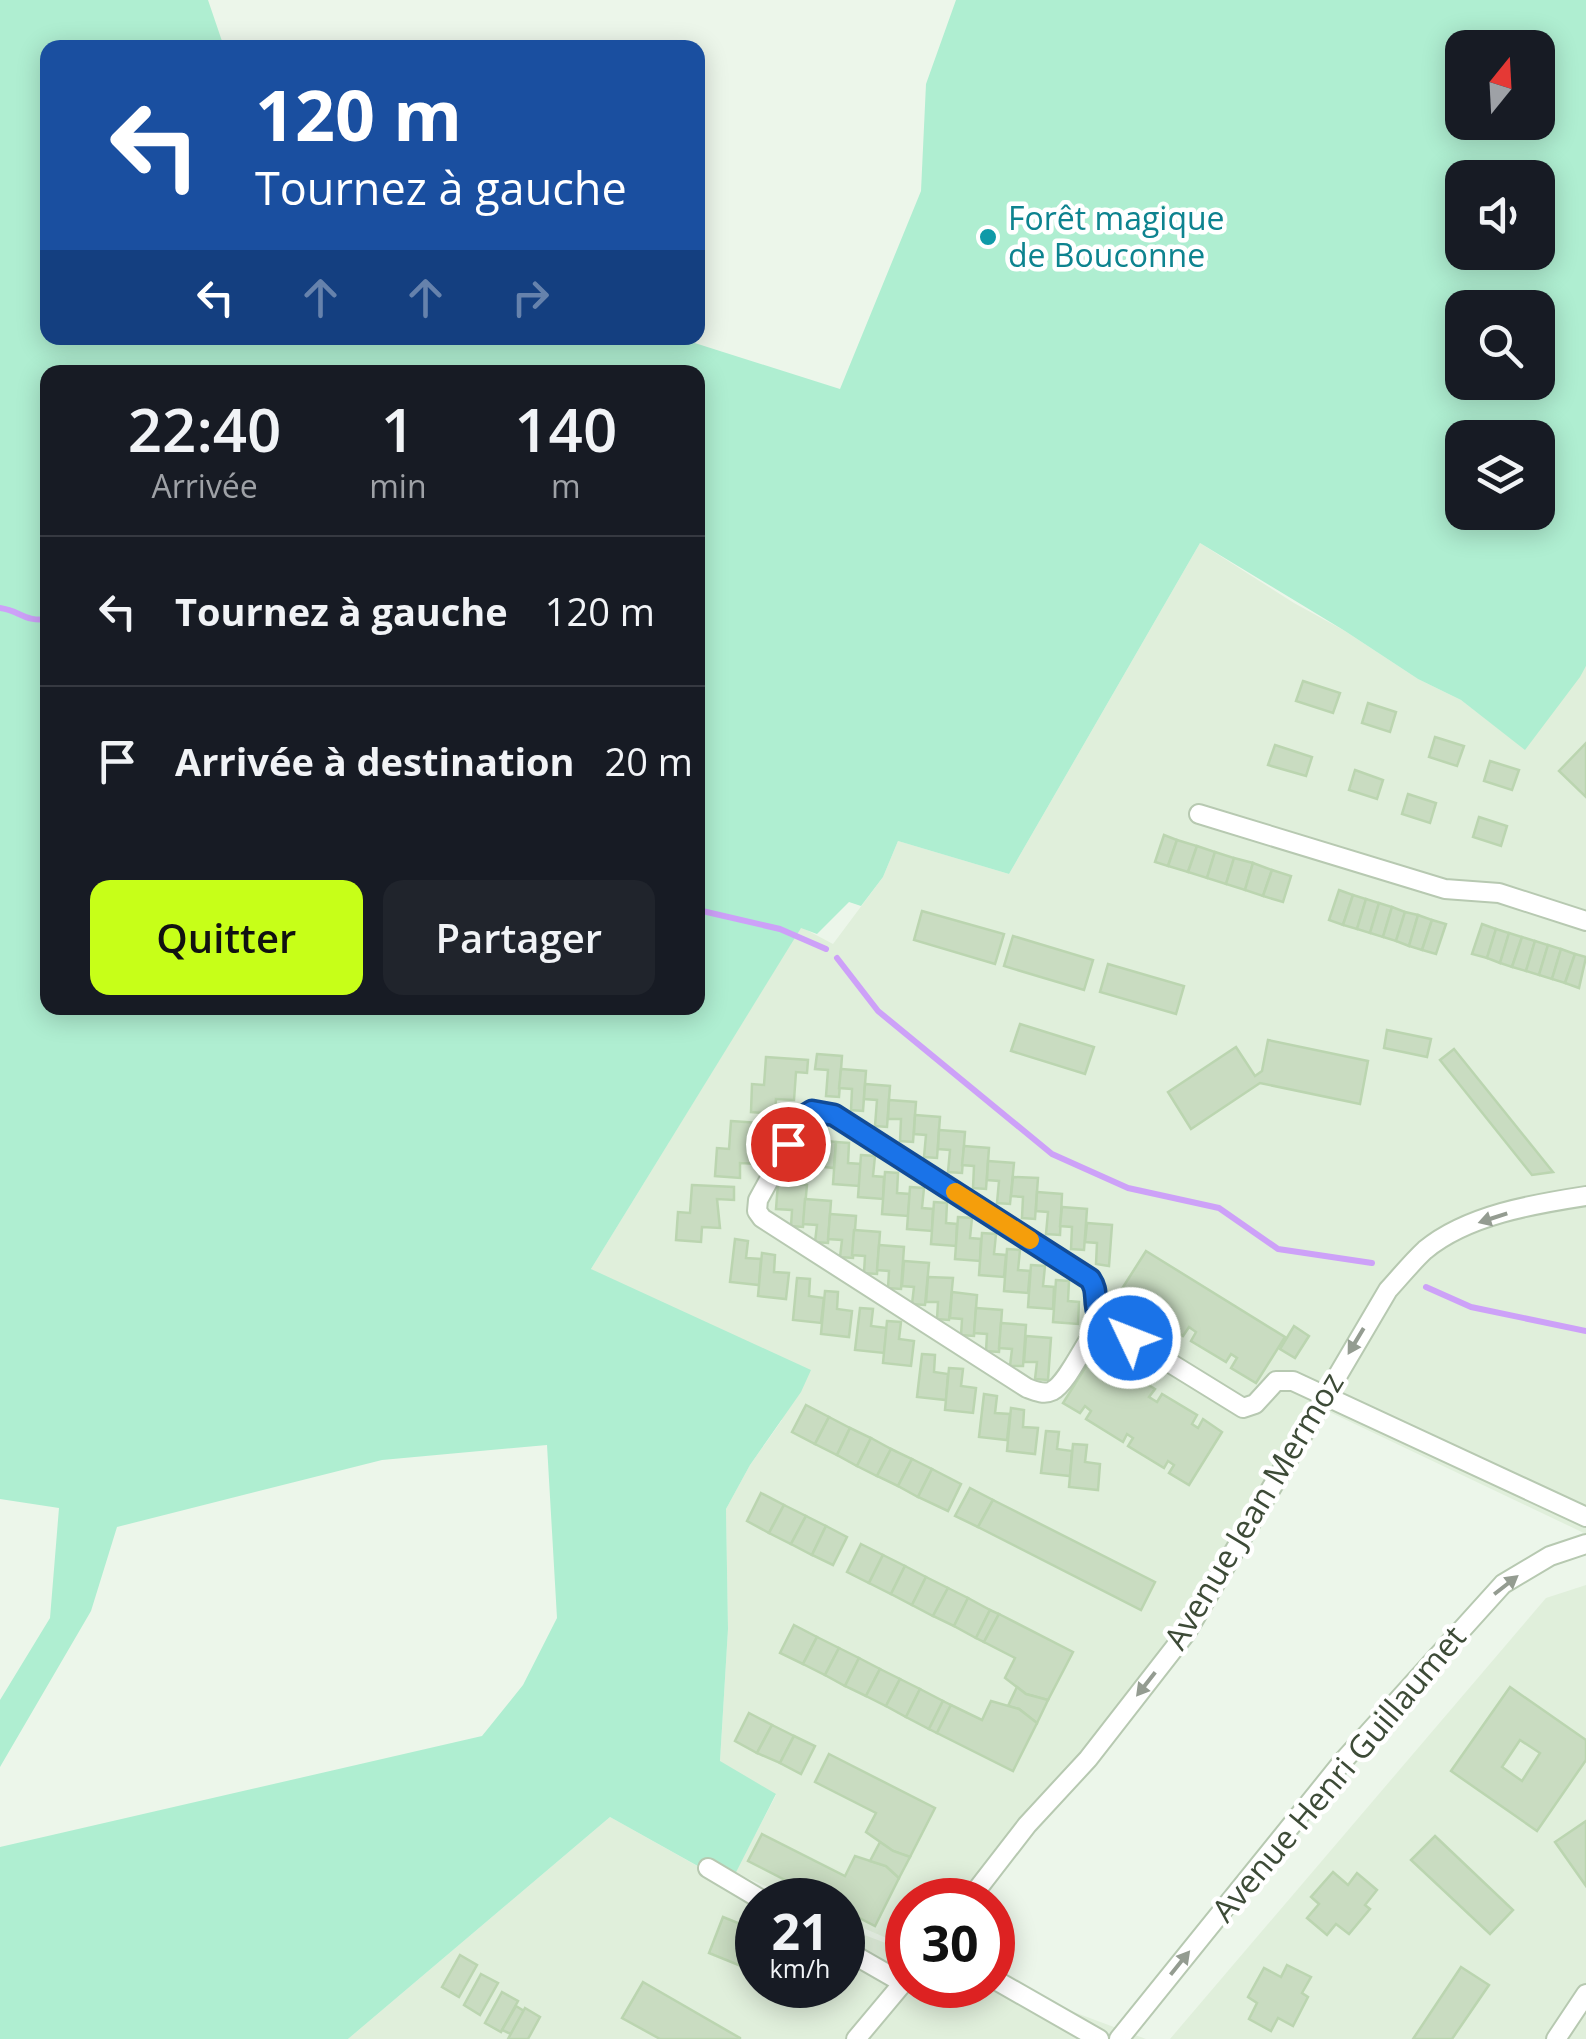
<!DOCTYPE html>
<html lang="fr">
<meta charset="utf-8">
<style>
:root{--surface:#171b24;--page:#20242c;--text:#f1f3f6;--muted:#9ea1a6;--line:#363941;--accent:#c7ff18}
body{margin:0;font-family:"Open Sans",sans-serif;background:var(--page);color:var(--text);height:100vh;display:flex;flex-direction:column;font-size:38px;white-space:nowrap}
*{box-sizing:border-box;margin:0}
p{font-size:32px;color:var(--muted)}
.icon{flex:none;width:55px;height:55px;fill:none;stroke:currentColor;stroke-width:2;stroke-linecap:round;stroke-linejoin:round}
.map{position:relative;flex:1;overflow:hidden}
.details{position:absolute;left:40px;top:365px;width:665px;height:650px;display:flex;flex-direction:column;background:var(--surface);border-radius:20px;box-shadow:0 5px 25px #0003}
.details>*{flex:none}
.top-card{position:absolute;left:40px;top:40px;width:665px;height:305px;border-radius:20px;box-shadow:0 5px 25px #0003;background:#1a4fa0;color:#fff;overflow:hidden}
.needle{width:65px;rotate:18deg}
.fabs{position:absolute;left:1445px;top:30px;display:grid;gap:20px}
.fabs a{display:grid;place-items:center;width:110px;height:110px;border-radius:20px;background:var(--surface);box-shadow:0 5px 25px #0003;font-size:50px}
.speed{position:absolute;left:735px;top:1878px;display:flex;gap:20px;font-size:50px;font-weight:700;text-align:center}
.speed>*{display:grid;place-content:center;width:130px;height:130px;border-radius:50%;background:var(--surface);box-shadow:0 5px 25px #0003;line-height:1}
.speed small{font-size:25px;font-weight:400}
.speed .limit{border:15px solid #d22;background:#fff;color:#111}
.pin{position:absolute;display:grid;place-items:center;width:85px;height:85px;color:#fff;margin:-42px;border:5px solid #fff;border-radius:50%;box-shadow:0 2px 10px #0007}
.me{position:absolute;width:110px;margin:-55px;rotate:313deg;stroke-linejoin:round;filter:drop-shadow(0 0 8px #0008)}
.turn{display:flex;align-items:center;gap:35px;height:210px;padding:0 50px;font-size:45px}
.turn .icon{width:130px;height:130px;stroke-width:2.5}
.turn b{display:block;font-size:70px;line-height:85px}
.lanes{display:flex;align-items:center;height:95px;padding:0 50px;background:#0003;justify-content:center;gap:50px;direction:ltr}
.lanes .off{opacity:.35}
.eta{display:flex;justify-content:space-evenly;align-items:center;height:170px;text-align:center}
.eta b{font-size:60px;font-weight:600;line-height:70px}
.button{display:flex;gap:20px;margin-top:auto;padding:20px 50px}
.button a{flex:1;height:115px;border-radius:20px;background:var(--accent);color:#111;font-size:40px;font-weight:600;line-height:115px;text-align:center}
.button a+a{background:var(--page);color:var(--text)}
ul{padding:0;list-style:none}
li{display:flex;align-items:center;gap:30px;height:150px;padding:0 50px;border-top:2px solid var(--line)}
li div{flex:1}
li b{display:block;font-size:38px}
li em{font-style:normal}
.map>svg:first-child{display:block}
.residential{fill:#e0efdb}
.green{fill:#afeed1;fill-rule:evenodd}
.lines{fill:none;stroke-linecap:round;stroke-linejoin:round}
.stream{stroke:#cda1f8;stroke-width:6}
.building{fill:#c9dcc1;stroke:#bbd5b0;stroke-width:2.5;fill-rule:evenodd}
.street-casing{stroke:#b7c9b1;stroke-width:22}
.street{stroke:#fff;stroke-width:18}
.oneway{fill:#949c91}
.route-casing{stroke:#114b97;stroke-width:25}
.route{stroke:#1a73e8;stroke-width:18}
.slow{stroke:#f59e0b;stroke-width:18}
.culture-dot{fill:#0f9aa8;stroke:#fff;stroke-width:4}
.labels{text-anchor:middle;stroke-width:9;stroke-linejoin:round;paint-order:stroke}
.culture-label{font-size:32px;fill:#0d838f;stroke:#fff;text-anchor:start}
.street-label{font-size:32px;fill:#3d4b37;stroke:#fff}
</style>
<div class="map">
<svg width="1586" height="2039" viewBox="0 0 1586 2039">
<rect width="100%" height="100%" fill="#ecf6ea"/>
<g class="residential">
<path d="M1200,543L1294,603L1345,631L1418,679L1461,700L1525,749L1586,666V1534L1317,1406L1184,1628L960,1900H908L907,1947L843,1919L842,1900H798L735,1873L776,1795L720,1762L728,1629L726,1509L750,1465L782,1420L591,1269L801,927L833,944L883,877L898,841L1009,874Z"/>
<path d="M1586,1585V2039H1170L1546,1598Z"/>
<path d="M610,1817L758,1900V1985H842L843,1927L907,1951L908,1985H992L993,1982L1146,2039H348Z"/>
</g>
<path class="green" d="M0,0H208L224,47L48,48V338H679L840,389L921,191L926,84L956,0H1586V666L1580,677L1525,750L1461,700L1418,679L1345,631L1200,543L1009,874L898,841L883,877L861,906L849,902L817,934L801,928L591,1269L811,1370L801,1392L750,1465L726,1509L728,1629L720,1761L776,1794L730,1884L610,1817L348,2039H0V1847L482,1736L523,1685L557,1618L547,1445L382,1460L117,1527L91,1611L0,1767V1700L50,1618L59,1508L0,1499ZM1462,48H1538V122H1462ZM1462,178H1538V252H1462ZM1462,308H1538V382H1462ZM48,372H698V1008H48ZM1462,438H1538V512H1462Z"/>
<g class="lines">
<g class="stream">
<path d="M0,608C21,611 24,622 48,619"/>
<path d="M698,910L780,929L826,949"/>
<path d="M837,958L878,1011L1052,1154L1128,1188L1219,1208L1278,1249L1372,1263"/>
<path d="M1426,1287L1471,1307L1586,1331"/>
</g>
</g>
<g class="building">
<path d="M1303,681L1340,693L1333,713L1296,701Z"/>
<path d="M1368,703L1396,712L1390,732L1362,723Z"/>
<path d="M1435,737L1464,746L1457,766L1429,757Z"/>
<path d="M1586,743V797L1559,771Z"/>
<path d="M1275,745L1312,757L1306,776L1268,765Z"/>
<path d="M1490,761L1519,770L1512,790L1484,781Z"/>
<path d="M1355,770L1383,780L1377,799L1349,790Z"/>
<path d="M1408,794L1436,803L1430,823L1402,814Z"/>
<path d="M1479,817L1507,826L1501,846L1473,837Z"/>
<path d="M1164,835L1177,840L1168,866L1155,862Z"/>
<path d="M1177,840L1197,846L1188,872L1168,866Z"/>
<path d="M1197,846L1215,852L1207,878L1188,872Z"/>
<path d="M1215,852L1234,858L1226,884L1207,878Z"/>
<path d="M1234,858L1253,863L1245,890L1226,884Z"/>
<path d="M1253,863L1272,870L1263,896L1245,890Z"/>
<path d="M1272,870L1291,876L1283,902L1263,896Z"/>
<path d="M1339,890L1353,895L1343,925L1329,920Z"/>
<path d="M1353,895L1366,899L1357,929L1343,925Z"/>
<path d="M1366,899L1379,903L1370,933L1357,929Z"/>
<path d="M1379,903L1392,907L1383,937L1370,933Z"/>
<path d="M1392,907L1405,912L1396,941L1383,937Z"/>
<path d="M922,911L1004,934L995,964L914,940Z"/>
<path d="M1405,912L1418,915L1409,946L1396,941Z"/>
<path d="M1418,915L1432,920L1422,950L1409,946Z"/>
<path d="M1432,920L1446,924L1436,954L1422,950Z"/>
<path d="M1482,924L1496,929L1487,958L1472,954Z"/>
<path d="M1496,929L1509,933L1500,963L1487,958Z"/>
<path d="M1509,933L1522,937L1512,967L1500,963Z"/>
<path d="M1013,936L1093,960L1084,990L1004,966Z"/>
<path d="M1522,937L1535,941L1526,971L1512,967Z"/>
<path d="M1535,941L1548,945L1539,975L1526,971Z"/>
<path d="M1548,945L1561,949L1552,979L1539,975Z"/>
<path d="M1561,949L1575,954L1565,983L1552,979Z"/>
<path d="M1575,954L1586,957L1579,988L1565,983Z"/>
<path d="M1108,964L1184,986L1176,1014L1100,992Z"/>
<path d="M1020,1024L1094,1047L1085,1074L1011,1051Z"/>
<path d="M1387,1030L1431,1039L1427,1057L1384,1048Z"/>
<path d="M1268,1040L1368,1061L1360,1104L1260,1083L1191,1129L1168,1092L1236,1047L1255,1076L1262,1071Z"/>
<path d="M1454,1049L1553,1172L1532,1175L1440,1060Z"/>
<path d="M817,1054L842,1056L839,1097L826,1096L828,1070L815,1069Z"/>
<path d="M766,1057L808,1060L807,1073L796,1072L794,1100L776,1099L775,1114L751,1112L752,1084L764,1085Z"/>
<path d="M841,1069L866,1071L863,1111L851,1110L852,1089L839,1088Z"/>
<path d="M865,1084L890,1086L887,1127L875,1126L877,1100L864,1099Z"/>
<path d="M889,1100L916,1102L913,1142L900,1141L901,1119H888Z"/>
<path d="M915,1115L940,1117L937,1158L924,1157L926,1135L914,1134Z"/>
<path d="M731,1121L773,1124L772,1136L755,1135L758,1164L740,1163V1178L715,1176L717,1148L729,1149Z"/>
<path d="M809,1122L823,1123L821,1140L836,1142L834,1168L805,1165Z"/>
<path d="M939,1130L965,1132L962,1173L948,1172L950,1150L938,1149Z"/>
<path d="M836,1142L849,1143L848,1163L861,1164L859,1186L833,1184Z"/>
<path d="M964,1146L989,1148L986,1189L973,1188L974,1166L962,1165Z"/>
<path d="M861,1155L875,1156L873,1176L884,1177L883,1199L858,1197Z"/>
<path d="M988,1161L1014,1163L1010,1204L997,1203L999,1181L987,1180Z"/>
<path d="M885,1172L898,1173L897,1193L910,1194L908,1216L882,1214Z"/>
<path d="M1013,1177L1038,1178L1035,1219L1022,1218L1023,1197L1011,1196Z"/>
<path d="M778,1183L807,1185L803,1227L791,1226L792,1210L776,1209Z"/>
<path d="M692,1185L734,1187V1200L717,1199L720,1228L702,1227L701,1242L676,1240L678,1212L690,1213Z"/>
<path d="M910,1187L924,1188L922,1208L933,1209L932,1231L907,1229Z"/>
<path d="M1037,1192L1062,1194L1060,1235L1046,1234L1048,1212L1036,1211Z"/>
<path d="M805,1199L831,1201L828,1243L815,1242L817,1225L803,1224Z"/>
<path d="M934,1202L947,1203L946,1223L957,1224L956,1246L931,1244Z"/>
<path d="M1062,1207L1087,1209L1084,1250L1071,1249L1072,1227L1060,1226Z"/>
<path d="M830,1214L856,1216L853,1258L840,1257L842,1240L828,1239Z"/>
<path d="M958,1217L972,1218L970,1238L981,1239L980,1261L955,1259Z"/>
<path d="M1087,1223L1112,1225L1109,1266L1096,1264L1097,1243L1085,1242Z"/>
<path d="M854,1230L880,1232L877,1274L864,1273L865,1256L852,1255Z"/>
<path d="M982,1233L996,1234L994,1254L1006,1255L1004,1277L979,1275Z"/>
<path d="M735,1239L748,1241L746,1258L761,1259L759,1285L730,1282Z"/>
<path d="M879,1245L904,1247L901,1289L888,1288L889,1271L877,1270Z"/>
<path d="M1007,1249L1020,1250L1018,1270L1030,1271L1028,1293L1004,1291Z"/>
<path d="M1146,1251L1285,1337L1256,1383L1231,1368L1237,1358L1231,1354L1226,1362L1191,1341L1196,1332L1189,1327L1183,1336L1148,1314L1153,1306L1146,1302L1141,1310L1118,1295Z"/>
<path d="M762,1253L775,1255L774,1272L789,1273L786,1299L758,1296Z"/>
<path d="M904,1261L929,1263L925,1305L912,1304L914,1287L902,1286Z"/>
<path d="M1031,1265L1045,1266L1043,1286L1054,1287L1053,1309L1028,1307Z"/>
<path d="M928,1277L953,1278L949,1320L937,1319L938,1302H926Z"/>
<path d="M797,1278L810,1279L809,1296L824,1298L821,1323L793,1320Z"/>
<path d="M1056,1280L1069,1281L1068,1301L1079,1302L1078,1324L1053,1322Z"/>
<path d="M825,1291L838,1292L837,1309L852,1311L849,1337L821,1334Z"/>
<path d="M952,1292L977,1295L974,1336L961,1335L962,1319L950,1318Z"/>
<path d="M860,1308L873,1309L871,1326L887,1328L884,1353L855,1350Z"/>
<path d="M976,1308L1002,1310L999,1352L986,1351L987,1334L974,1333Z"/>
<path d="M887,1321L901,1322L899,1339L914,1341L911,1366L883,1363Z"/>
<path d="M1001,1323L1026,1325L1023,1366H1010L1012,1349L999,1348Z"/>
<path d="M1294,1326L1309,1336L1295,1358L1280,1349Z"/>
<path d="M1026,1336L1051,1338L1048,1380L1035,1379L1037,1362H1024Z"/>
<path d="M1095,1352L1112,1362L1107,1371L1115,1376L1120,1367L1155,1389L1149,1397L1157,1402L1162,1394L1197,1415L1192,1424L1198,1428L1203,1419L1222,1432L1189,1485L1169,1473L1174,1465L1168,1461L1164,1468L1128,1446L1133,1438L1127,1434L1123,1442L1086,1419L1091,1411L1085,1406L1080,1413L1063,1403Z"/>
<path d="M922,1354L935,1355L934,1372L948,1374L946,1400L917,1397Z"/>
<path d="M949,1368L963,1369L961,1386L976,1388L973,1413L945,1410Z"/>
<path d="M984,1394L997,1396L995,1413L1010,1414L1007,1440L979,1437Z"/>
<path d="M806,1405L829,1417L815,1444L792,1432Z"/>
<path d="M1011,1408L1024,1410L1023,1427L1038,1428L1035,1454L1007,1451Z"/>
<path d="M829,1417L850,1428L837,1455L815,1444Z"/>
<path d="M850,1428L871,1438L857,1466L837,1455Z"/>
<path d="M1046,1431L1059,1432L1057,1449L1072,1451L1070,1476L1041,1473Z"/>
<path d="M871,1438L891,1449L877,1476L857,1466Z"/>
<path d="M1073,1444L1087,1445L1085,1462L1100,1464L1098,1490L1069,1487Z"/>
<path d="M891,1449L912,1459L898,1486L877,1476Z"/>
<path d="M912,1459L932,1469L918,1497L898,1486Z"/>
<path d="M932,1469L961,1484L948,1511L918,1497Z"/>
<path d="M970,1488L993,1500L978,1527L955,1516Z"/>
<path d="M761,1493L784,1505L769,1533L747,1521Z"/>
<path d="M993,1500L1155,1582L1141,1610L978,1527Z"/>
<path d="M784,1505L806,1516L791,1544L769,1533Z"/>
<path d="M806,1516L826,1526L812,1555L791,1544Z"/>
<path d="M826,1526L847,1537L833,1565L812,1555Z"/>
<path d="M861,1544L883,1555L869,1583L847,1572Z"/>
<path d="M883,1555L905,1566L891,1594L869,1583Z"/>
<path d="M905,1566L926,1577L912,1605L891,1594Z"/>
<path d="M926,1577L948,1588L933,1616L912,1605Z"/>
<path d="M948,1588L968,1598L954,1626L933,1616Z"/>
<path d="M968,1598L990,1610L976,1638L954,1626Z"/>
<path d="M990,1610L999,1614L984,1642L976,1638Z"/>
<path d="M999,1614L1073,1652L1048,1700L1026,1694L1005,1678L1015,1658L984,1642Z"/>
<path d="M794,1625L817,1637L803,1664L780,1653Z"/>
<path d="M817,1637L839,1648L825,1675L803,1664Z"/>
<path d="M839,1648L859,1658L845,1686L825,1675Z"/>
<path d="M859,1658L880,1669L866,1696L845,1686Z"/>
<path d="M880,1669L900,1679L886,1706L866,1696Z"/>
<path d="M900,1679L920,1689L906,1717L886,1706Z"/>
<path d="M1017,1687L1026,1694L1048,1700L1037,1723L1019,1709L1008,1706Z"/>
<path d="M1510,1687L1586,1740V1760L1537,1831L1451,1771ZM1520,1740L1540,1753L1522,1781L1502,1767Z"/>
<path d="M920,1689L943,1701L929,1729L906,1717Z"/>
<path d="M943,1701L951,1705L937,1733L929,1729Z"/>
<path d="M991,1701L1019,1709L1037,1723L1013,1771L937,1733L951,1705L982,1720Z"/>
<path d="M749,1713L772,1725L757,1753L735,1741Z"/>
<path d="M772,1725L794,1736L780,1763L757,1753Z"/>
<path d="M794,1736L815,1746L801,1774L780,1763Z"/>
<path d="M829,1754L935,1808L910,1857L893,1851L866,1832L876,1813L815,1782Z"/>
<path d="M1586,1821V1886L1555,1842Z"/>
<path d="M762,1834L845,1876L855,1856L886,1866L899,1878L875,1926L842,1909V1900H824L748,1861Z"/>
<path d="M1435,1836L1513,1910L1490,1934L1411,1860Z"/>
<path d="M880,1842L893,1851L910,1857L899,1878L886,1866L870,1861Z"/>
<path d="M1333,1872L1348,1885L1357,1873L1377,1890L1365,1905L1370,1909L1349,1934L1336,1924L1327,1935L1307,1918L1319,1904L1311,1897Z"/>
<path d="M723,1917L758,1931V1980L748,1977L751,1970L709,1953Z"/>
<path d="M460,1955L477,1965L459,1997L442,1987Z"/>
<path d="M1287,1965L1311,1977L1302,1993L1308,1997L1293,2026L1278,2018L1271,2031L1249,2019L1257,2003L1248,1997L1264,1968L1281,1977Z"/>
<path d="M1461,1967L1489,1985L1452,2039H1413Z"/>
<path d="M481,1974L498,1983L480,2015L464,2005Z"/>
<path d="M643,1982L740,2038V2039H660L622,2018Z"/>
<path d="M769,1985H814L807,2001Z"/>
<path d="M502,1992L518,2001L501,2032L485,2023Z"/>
<path d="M516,2006L524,2011L511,2034L502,2030Z"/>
<path d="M525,2008L540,2017L528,2039H508Z"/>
</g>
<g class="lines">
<g class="street-casing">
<g id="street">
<path d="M1199,814L1445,889L1499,893L1586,921"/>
<path d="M812,1111L835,1115L1091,1279C1099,1293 1094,1307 1102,1321C1087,1337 1069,1382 1052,1391C1044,1395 1035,1391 1027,1388L762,1218L757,1211L758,1200L804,1116Z"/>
<path d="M1102,1321L1243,1408L1255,1404L1276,1381H1293L1586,1517"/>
<path d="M708,1868L762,1900"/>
<path d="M969,1900L1027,1825L1088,1759L1186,1633L1388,1290C1400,1277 1412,1262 1425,1250C1467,1215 1534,1204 1586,1196"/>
<path d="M842,1948L903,1983"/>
<path d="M992,1978L1099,2039"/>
<path d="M856,2039L908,1977"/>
<path d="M1119,2039L1344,1760L1503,1584L1550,1556L1586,1544"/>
<path d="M1556,2039L1586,1994"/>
</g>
</g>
<use href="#street" class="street"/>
</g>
<defs><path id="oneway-solid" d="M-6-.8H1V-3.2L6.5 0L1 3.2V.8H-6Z" transform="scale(2.5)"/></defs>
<g class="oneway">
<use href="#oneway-solid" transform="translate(1493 1218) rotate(162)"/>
<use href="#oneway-solid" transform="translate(1356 1341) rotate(121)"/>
<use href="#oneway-solid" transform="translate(1506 1585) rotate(-38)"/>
<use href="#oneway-solid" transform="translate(1146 1684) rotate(128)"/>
<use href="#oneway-solid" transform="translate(1180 1963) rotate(-51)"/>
</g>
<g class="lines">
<g class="route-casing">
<path id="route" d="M788,1144L804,1116L812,1111L834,1115L1090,1279C1096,1288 1095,1293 1096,1304C1097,1323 1115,1329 1130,1338"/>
</g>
<use href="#route" class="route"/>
<path class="slow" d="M955,1192L1030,1240"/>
</g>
<circle class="culture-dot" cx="988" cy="237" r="10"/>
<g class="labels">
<g class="culture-label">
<text x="1008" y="230">Forêt magique<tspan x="1008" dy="37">de Bouconne</tspan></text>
</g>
<g class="street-label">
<text transform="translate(1254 1511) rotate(-59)" y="11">Avenue Jean Mermoz</text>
<text transform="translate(1339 1774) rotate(-50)" y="11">Avenue Henri Guillaumet</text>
</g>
</g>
</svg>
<div class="fabs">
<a><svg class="needle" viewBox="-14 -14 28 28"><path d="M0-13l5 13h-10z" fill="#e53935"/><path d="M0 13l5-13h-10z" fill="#9ea1a6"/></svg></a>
<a><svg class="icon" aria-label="sound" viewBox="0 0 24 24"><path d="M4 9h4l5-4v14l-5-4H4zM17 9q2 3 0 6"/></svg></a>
<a><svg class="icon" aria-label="search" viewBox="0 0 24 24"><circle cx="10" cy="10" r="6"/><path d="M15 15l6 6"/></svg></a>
<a><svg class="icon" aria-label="layers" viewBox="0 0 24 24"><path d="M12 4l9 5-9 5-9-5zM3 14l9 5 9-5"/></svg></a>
</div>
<div class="speed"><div>21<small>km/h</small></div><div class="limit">30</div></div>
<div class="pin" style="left:788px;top:1144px;background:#d93025"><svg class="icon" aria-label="arrive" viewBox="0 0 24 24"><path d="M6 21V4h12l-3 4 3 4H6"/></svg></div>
<svg class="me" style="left:1130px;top:1338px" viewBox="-20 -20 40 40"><circle r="17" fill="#1a73e8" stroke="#fff" stroke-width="3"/><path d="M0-11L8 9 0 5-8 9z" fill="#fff"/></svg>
<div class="top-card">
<div class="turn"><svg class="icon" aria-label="left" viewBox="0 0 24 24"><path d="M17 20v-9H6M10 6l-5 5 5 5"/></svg><div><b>120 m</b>Tournez à gauche</div></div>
<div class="lanes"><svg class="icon" aria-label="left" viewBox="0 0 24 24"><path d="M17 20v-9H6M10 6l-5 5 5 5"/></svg><svg class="icon off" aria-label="ahead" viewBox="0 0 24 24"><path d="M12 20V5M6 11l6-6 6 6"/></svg><svg class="icon off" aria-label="ahead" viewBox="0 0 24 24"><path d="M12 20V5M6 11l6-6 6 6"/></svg><svg class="icon off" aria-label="right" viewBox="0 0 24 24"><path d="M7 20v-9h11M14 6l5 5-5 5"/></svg></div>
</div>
<section class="details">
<div class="eta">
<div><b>22:40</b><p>Arrivée</p></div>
<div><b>1</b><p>min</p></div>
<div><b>140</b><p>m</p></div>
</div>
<ul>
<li><svg class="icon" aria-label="left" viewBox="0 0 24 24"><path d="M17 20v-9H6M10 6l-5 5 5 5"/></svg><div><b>Tournez à gauche</b></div><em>120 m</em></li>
<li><svg class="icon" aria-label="arrive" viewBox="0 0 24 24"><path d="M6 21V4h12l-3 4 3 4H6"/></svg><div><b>Arrivée à destination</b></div><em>20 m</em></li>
</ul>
<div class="button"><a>Quitter</a><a>Partager</a></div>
</section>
</div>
